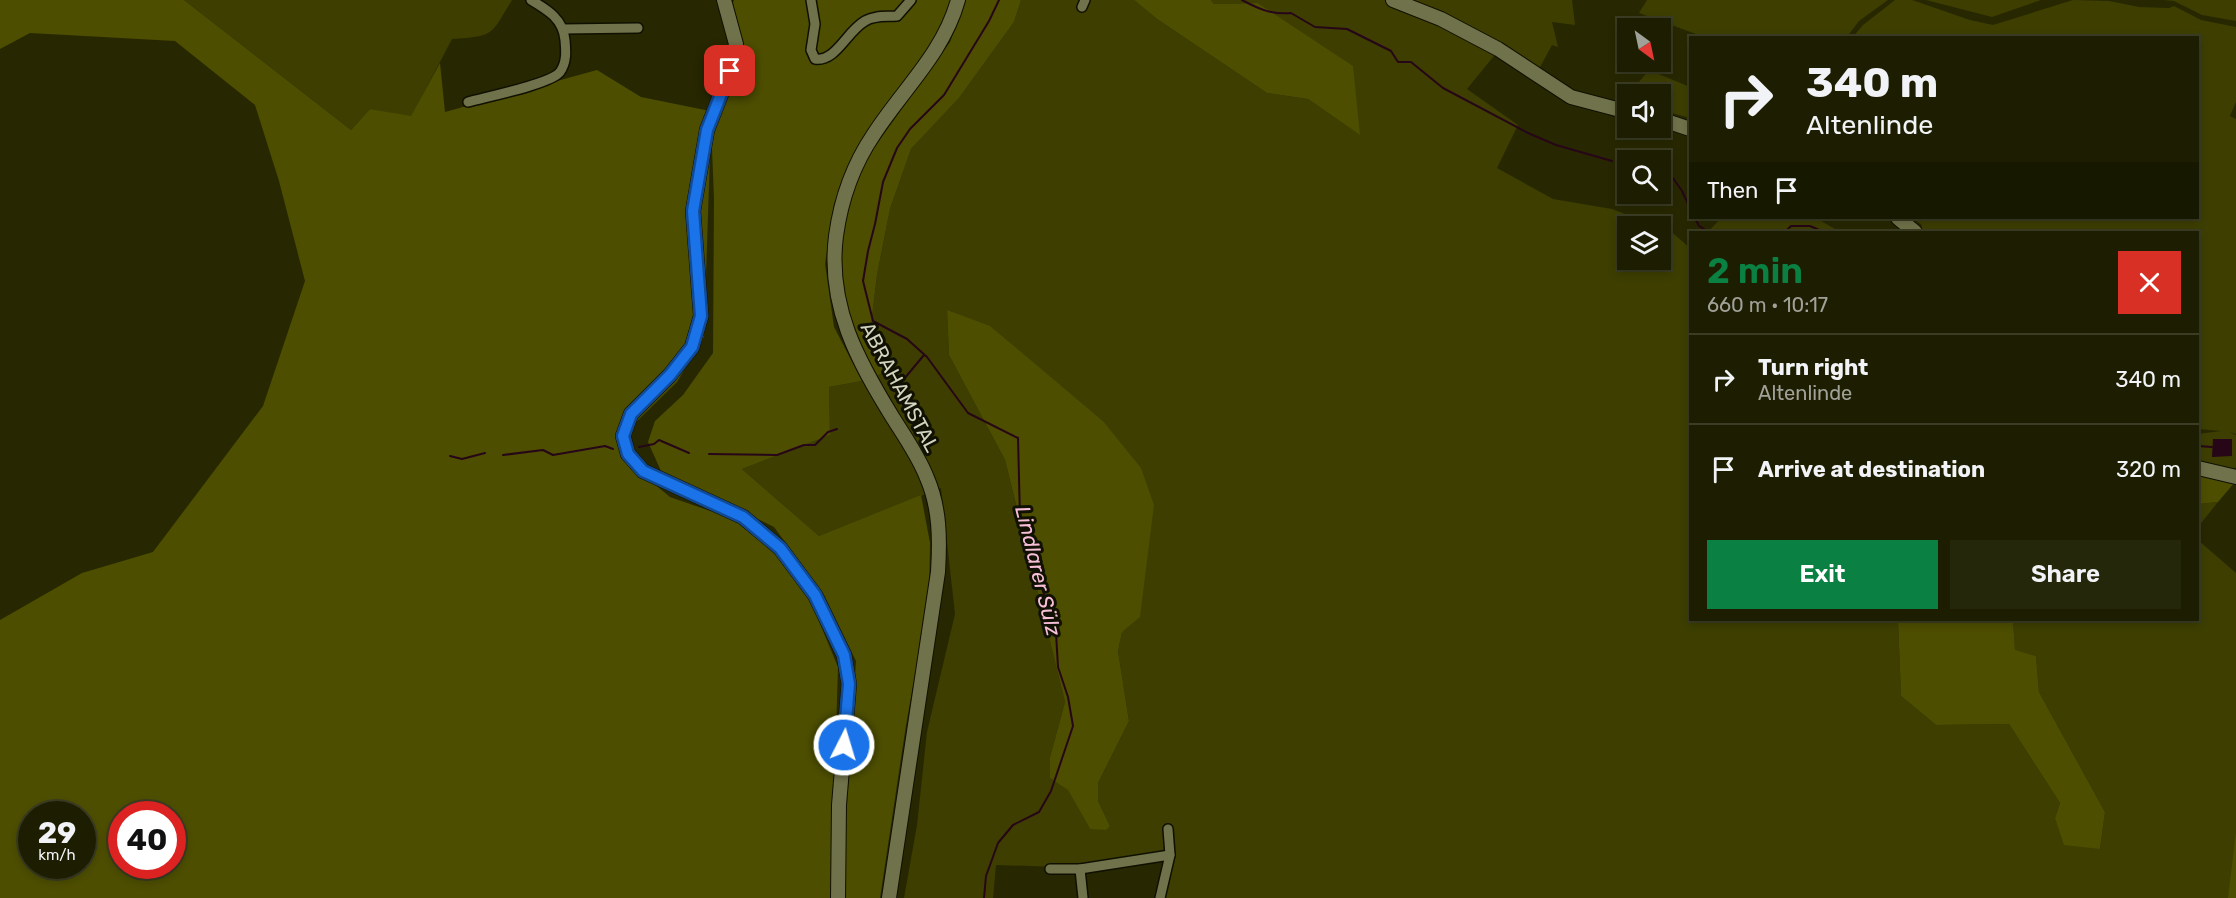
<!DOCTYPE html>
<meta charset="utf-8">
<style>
:root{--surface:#1d1e01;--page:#25270b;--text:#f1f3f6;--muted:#a0a299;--line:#3b3c23;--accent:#0b8043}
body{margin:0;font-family:Rubik,sans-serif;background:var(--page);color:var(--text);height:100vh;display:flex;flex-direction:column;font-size:22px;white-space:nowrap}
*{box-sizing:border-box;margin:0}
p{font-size:20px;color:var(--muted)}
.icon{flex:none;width:33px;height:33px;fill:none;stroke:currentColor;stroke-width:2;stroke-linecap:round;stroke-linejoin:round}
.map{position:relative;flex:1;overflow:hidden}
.side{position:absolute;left:1689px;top:231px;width:510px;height:390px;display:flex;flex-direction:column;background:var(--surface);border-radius:0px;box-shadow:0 3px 9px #0003,0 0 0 2px var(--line)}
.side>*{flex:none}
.banner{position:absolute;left:1689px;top:36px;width:510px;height:183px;border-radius:0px;box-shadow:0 3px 9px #0003,0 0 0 2px var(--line);background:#1d1e01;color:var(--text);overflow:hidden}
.needle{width:39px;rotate:147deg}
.tools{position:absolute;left:1617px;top:18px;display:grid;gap:12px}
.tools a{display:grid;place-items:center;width:54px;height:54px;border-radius:0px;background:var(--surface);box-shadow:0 3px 9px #0003,0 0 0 2px var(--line);font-size:30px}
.speed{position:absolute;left:18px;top:801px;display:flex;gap:12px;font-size:30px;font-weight:700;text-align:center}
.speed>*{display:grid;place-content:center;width:78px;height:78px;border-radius:50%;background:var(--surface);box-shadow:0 3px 9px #0003,0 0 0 2px var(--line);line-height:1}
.speed small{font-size:15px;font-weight:400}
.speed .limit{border:9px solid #d22;background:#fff;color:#111}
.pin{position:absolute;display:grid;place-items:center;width:51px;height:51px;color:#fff;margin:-26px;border-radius:12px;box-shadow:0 3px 9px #0006}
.me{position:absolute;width:66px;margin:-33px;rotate:5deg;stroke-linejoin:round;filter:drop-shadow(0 0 4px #0008)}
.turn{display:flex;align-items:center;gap:21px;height:126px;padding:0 18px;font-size:27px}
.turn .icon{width:78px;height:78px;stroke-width:2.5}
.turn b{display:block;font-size:42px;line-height:51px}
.then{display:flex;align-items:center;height:57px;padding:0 18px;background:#0003;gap:12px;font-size:22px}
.round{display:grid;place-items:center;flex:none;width:63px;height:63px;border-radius:0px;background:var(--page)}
.summary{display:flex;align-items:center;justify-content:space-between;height:102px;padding:0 18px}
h1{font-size:36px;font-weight:600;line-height:45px;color:var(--accent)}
.cta{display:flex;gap:12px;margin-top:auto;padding:12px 18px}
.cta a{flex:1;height:69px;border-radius:0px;background:var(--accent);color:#fff;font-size:24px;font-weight:600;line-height:69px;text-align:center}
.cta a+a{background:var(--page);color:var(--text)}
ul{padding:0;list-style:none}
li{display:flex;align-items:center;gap:18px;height:90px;padding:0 18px;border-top:2px solid var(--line)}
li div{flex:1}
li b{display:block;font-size:22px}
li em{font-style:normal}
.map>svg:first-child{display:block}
.green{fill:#3d3e00;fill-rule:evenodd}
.forest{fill:#4d4e00;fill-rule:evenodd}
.water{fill:#270618}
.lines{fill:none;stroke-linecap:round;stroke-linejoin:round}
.stream{stroke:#270618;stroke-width:2}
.street-casing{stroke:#101000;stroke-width:12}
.secondary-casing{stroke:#101000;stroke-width:16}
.street{stroke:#70724b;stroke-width:9}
.secondary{stroke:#70724b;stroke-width:14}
.route-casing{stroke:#114b97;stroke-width:15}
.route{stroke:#1a73e8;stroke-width:10}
.labels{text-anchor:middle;stroke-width:6;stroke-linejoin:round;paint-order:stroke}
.street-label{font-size:20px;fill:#d2d4bf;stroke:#101003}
.water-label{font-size:21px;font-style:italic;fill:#f8bfd8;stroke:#101003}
</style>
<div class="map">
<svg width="2236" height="898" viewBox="0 0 2236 898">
<rect width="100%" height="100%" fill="#272801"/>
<g class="green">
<path d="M184,0H512C490,36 495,36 452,39L411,117L370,109L351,130Z"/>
<path d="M1021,0H1134L1157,19L1267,93L1308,99L1359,134L1352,66L1258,3L1214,4L1211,0H1392L1498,51L1467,89L1518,125L1497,168L1553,199L1612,209L1648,223L1653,216L1690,248V620H1898L1901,696L1936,725L2009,724L2060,803L2055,818L2100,849L2105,812L2039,692L2036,656L2015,651L2013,620H2198V540L2236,573V898H1162L1170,856L1093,868L996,865L993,898H904L917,825L927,732L955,614L941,488L819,536L742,469L830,435L829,387L862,381L884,372L870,334L877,275L890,209L911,149L959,98L1014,22ZM1628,226H1660V260H1628ZM947,310L1052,379L1103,421L1122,632L1118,651L1129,721L1098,783V801L1110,826L1090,829L1050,757L1065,702L1005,460L949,355Z"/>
<path d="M1404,0H1572L1575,25L1552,22L1558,47L1552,45L1539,69Z"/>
<path d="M1647,0H1888L1859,21L1846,38L1704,37L1639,13Z"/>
<path d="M1895,0H1912L1970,20L1993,25L2073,0L2109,1L2139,7L2169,8L2174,6L2201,20L2236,27V102L2230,116L2236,119V434L2229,432L2236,435V467L2229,474L2198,464V434L2221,431L2198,429V232H1923L1921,224L1912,218H2198V38H1852L1863,25Z"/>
<path d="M1926,0H2041L1992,17Z"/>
<path d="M2163,0H2236V21L2202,15L2174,1Z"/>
<path d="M1649,70L1690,87V118L1661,110L1660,94H1633L1634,88Z"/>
<path d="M1721,218H1816L1840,232H1708Z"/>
<path d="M2218,502L2198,527V504Z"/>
</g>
<g class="forest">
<path d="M0,0H184L351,130L370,109L411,116L440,63L445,112L597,70L641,97L710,111L733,35L739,28L733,3L734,0H951L949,10L928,53L856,150L834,204L825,264L834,327L862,381L829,387L830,435L742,469L819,536L921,495L930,543L929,597L906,725L880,898H845V827L856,661L824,595L774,527L719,500L665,480L648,442L655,421L683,395L713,353L714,199L711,124L704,337L677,382L635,423L624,459L670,497L739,521L778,554L811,602L838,667L831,898H0V620L82,573L153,552L263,406L305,281L279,181L255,105L175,41L30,33L0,49ZM32,814H82V866H32ZM122,814H172V866H122Z"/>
<path d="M965,0H1021L1014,22L959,98L911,149L890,209L877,275L870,334L885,372L873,377L847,320L842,287L841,244L850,197L866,159L950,42Z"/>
<path d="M1134,0H1211L1214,4L1258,3L1353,66L1360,135L1308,99L1267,93L1157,19Z"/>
<path d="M947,310L990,326L1103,421L1141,468L1154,505L1140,617L1122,632L1118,651L1129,721L1098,783V801L1110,826L1106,830L1090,829L1068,790L1050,778V757L1065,702L1005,460L949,355Z"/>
<path d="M2198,470L2235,482L2218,502L2198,504Z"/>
<path d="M1898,620H2013L2015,650L2036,656L2039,692L2105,812L2100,849L2064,845L2055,818L2060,803L2009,724L1936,725L1901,696Z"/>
<path d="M2236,831V898H2228Z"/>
</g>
<path class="water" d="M2213,439H2232V456L2212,457Z"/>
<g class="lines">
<g class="stream">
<path d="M1242,0C1259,9 1272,15 1291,13L1315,27L1347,29L1391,51L1398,62H1411L1443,88L1528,133L1556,145L1612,161"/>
<path d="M1668,171L1682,191L1690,208"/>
<path d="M1695,218L1699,226L1709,232"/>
<path d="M1766,232H1775"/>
<path d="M1785,232L1791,226H1810L1824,232"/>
<path d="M894,391L924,355"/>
<path d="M2198,446L2212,447"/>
<path d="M639,447L654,444L659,440L689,453"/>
<path d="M709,454L777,455L804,445H815L828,432L837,429"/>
<path d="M503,455L543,450L553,455L605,446L613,449"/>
<path d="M450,456L462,459L485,453"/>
<path d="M984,898L986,876L998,843L1013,825L1039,812L1051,791L1073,726L1068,697L1058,667L1056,633L1020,517L1018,438L968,413L927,357L907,339L873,321L863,281L868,251L875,224L883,182L897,148L910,129L944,95L989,21L999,0"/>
</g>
<g class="street-casing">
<g id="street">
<path d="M811,0L815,24L811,50L815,59C836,62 846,32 865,21C875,15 886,17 897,16L911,0"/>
<path d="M1082,7L1085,0"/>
<path d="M563,29L638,28"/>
<path d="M468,102C486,97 551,84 560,72C567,62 566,51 565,40C563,19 548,10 531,0"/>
<path d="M1050,869H1080L1170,855"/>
<path d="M1080,869L1083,898"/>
<path d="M1160,898L1170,855L1168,829"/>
</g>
</g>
<g class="secondary-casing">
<g id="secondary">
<path d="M724,0L736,44L730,71L707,130L693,211L701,316L692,347L670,375L631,414L623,436L628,454L643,471L743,517L780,548L815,595L844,655L849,684L839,805L838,898"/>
<path d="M1393,0L1441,19L1498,49L1571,97L1628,112"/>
<path d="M1660,119L1690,129"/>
<path d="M1898,218L1915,232"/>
<path d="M2198,468L2236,477"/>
<path d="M889,898L938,572C940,540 940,508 927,478C919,457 905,437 893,418C858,361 827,306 836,236C841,199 853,165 874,134C903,89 943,54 958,0"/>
</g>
</g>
<use href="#street" class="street"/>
<use href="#secondary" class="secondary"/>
</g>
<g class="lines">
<g class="route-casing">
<path id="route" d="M730,71L707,130L693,211L701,316L692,347L670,375L631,414L623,436L628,454L643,471L743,517L780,548L815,595L844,655L849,684L844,745"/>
</g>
<use href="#route" class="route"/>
</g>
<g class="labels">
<g class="street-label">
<text transform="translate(900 387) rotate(62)" y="7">ABRAHAMSTAL</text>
</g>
<g class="water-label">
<text transform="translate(1038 571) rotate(76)" y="7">Lindlarer Sülz</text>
</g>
</g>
</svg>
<div class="tools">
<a><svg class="needle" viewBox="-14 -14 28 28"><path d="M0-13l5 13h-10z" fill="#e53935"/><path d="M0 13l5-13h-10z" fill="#a0a299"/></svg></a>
<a><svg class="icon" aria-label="sound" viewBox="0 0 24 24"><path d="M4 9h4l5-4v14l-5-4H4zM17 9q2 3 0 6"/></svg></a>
<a><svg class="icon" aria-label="search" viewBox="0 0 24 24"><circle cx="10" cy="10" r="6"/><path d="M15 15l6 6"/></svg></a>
<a><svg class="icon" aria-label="layers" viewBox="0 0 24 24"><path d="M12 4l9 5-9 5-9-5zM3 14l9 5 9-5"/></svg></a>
</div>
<div class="speed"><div>29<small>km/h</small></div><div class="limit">40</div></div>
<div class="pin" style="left:730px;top:71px;background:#d93025"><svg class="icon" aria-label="arrive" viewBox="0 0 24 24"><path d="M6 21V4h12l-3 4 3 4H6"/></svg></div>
<svg class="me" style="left:844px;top:745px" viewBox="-20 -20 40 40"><circle r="17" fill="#1a73e8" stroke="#fff" stroke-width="3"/><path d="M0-11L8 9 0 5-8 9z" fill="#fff"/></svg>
<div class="banner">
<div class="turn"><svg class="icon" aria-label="right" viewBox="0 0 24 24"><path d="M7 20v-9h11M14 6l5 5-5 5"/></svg><div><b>340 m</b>Altenlinde</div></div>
<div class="then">Then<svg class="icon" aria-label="arrive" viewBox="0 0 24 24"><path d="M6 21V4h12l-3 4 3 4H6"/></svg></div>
</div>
<section class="side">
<div class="summary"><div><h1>2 min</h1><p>660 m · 10:17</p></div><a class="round" style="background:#d93025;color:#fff"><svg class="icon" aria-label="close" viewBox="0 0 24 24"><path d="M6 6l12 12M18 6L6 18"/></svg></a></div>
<ul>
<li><svg class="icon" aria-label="right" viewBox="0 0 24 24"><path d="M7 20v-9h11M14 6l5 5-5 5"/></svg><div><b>Turn right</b><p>Altenlinde</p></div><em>340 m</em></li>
<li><svg class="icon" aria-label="arrive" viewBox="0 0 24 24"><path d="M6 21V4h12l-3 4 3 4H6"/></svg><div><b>Arrive at destination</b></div><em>320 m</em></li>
</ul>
<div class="cta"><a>Exit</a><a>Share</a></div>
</section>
</div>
